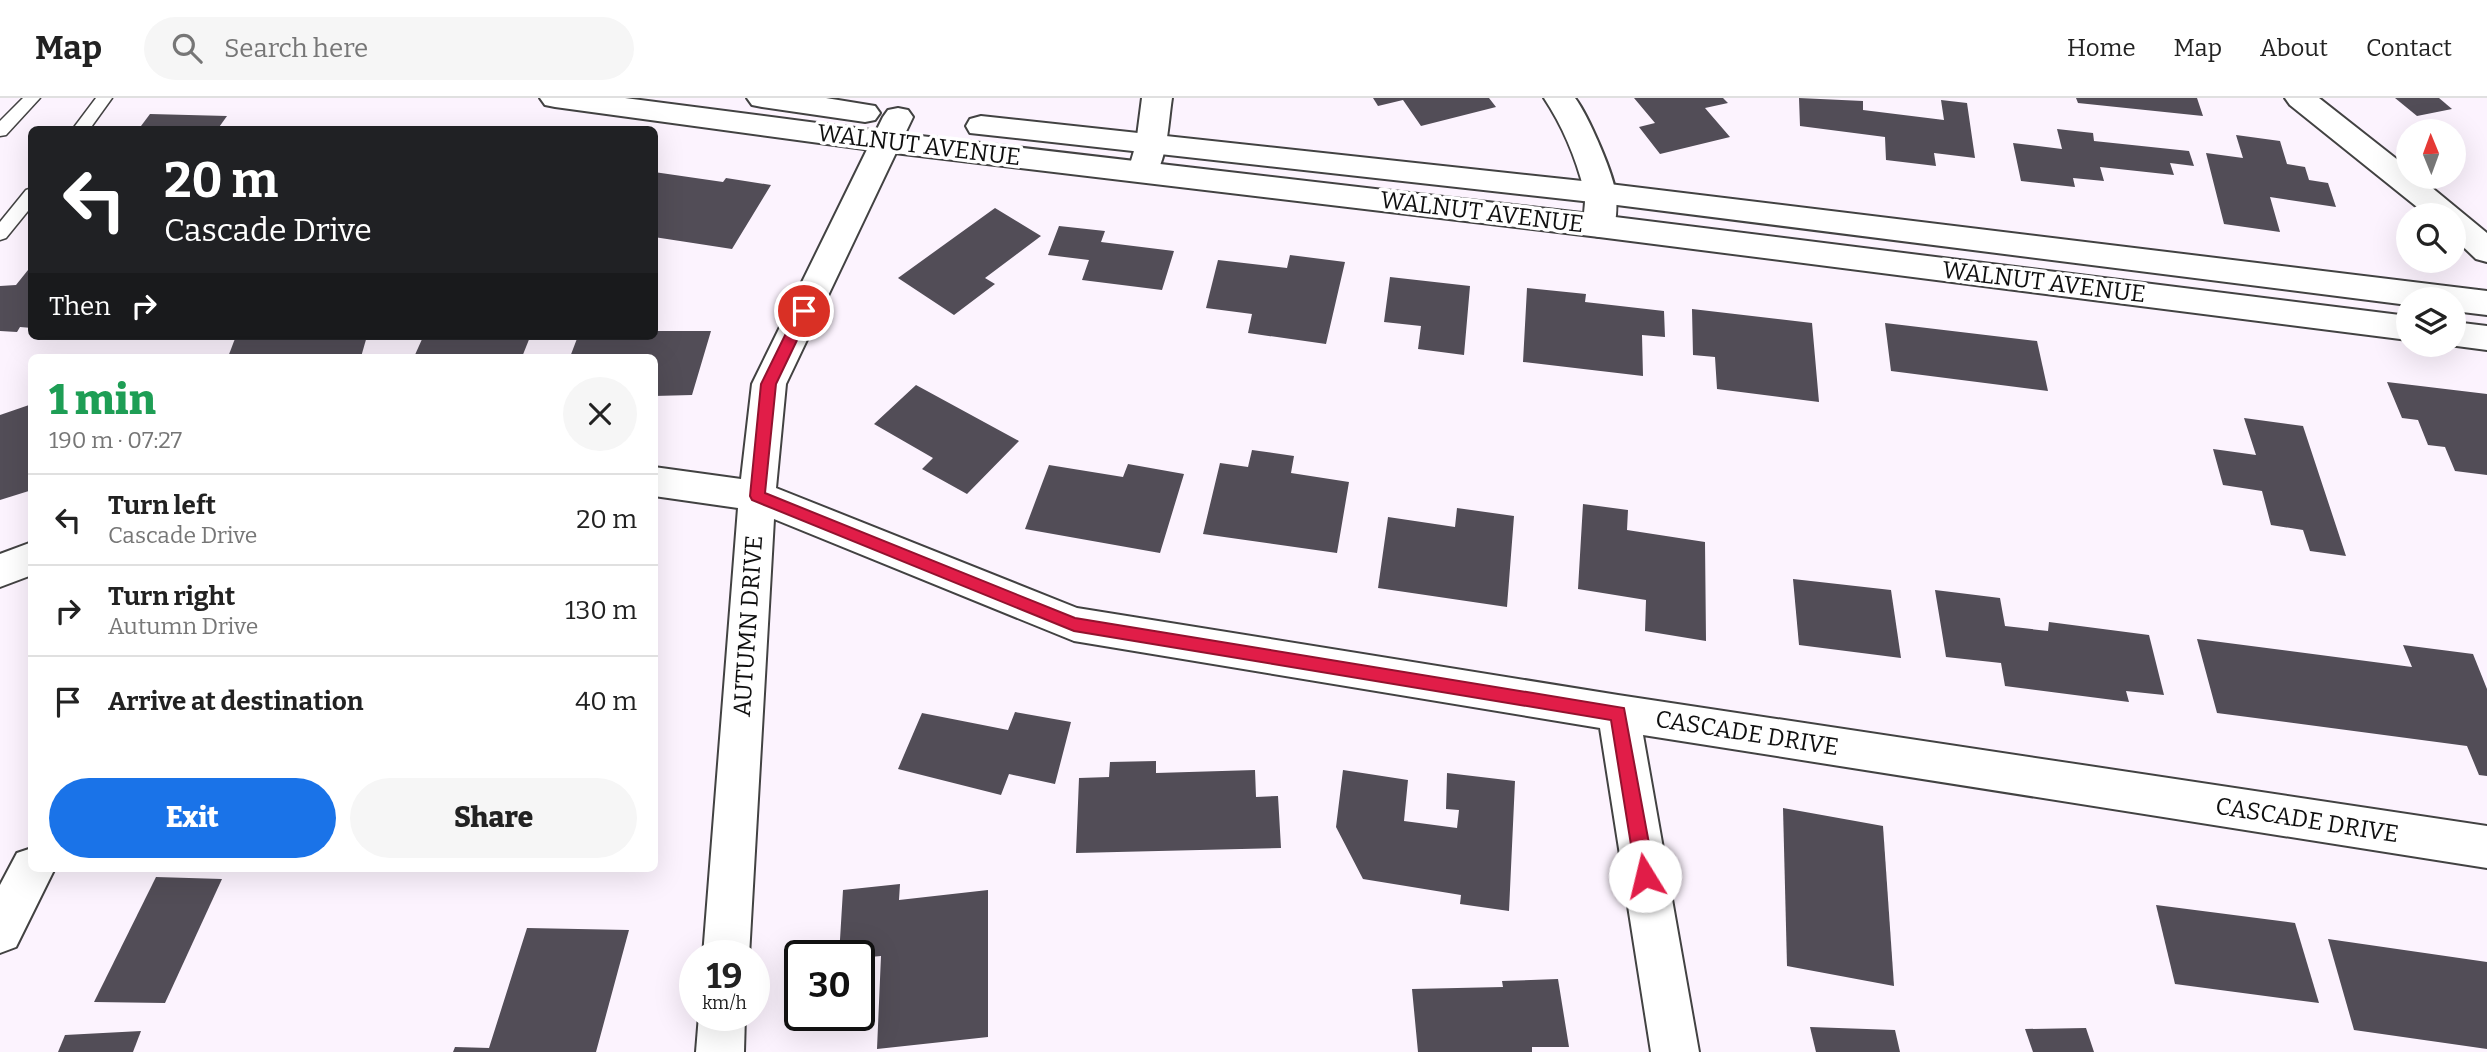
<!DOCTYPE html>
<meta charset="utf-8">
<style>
:root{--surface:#fff;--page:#f6f6f6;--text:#222;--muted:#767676;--line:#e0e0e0;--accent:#1a73e8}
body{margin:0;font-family:Bitter,serif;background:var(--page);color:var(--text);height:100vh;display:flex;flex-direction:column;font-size:26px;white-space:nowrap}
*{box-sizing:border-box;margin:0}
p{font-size:23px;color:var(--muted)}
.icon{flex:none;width:38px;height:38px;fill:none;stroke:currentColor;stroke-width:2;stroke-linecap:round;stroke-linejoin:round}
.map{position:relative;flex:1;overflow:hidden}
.side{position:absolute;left:28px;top:256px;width:630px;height:518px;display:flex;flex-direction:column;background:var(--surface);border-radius:10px;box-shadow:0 7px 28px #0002}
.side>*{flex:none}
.guide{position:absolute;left:28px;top:28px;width:630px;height:214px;border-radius:10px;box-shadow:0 7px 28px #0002;background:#202124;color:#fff;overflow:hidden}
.needle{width:46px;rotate:359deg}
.buttons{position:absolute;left:2396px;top:21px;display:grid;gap:14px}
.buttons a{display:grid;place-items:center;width:70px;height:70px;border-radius:50%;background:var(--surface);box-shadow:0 7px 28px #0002;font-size:35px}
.speed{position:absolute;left:679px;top:842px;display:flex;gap:14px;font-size:35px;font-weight:700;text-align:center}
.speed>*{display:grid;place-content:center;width:91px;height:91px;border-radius:50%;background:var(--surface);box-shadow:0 7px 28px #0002;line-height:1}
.speed small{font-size:18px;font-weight:400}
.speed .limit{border:4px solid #111;border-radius:10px;background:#fff;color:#111}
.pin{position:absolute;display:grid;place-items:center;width:60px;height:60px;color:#fff;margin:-30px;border:4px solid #fff;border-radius:50%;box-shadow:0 2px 7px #0007}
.me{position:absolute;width:77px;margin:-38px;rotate:351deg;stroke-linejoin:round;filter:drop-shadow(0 0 5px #0008)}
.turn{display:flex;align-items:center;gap:24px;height:147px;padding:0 21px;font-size:32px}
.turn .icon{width:91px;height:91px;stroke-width:2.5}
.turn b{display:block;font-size:49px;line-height:60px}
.then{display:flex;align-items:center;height:66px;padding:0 21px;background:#0003;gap:14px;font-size:26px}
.round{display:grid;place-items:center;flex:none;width:74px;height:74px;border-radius:37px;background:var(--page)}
.headline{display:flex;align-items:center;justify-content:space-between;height:119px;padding:0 21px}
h1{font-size:42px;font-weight:800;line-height:52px;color:#1e9e55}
.button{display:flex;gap:14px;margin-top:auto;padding:14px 21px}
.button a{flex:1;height:80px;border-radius:42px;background:var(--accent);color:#fff;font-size:28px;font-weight:800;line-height:80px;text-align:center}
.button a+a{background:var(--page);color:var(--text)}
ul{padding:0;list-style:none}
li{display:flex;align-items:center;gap:21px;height:91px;padding:0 21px;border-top:2px solid var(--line)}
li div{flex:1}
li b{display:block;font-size:26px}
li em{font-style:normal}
header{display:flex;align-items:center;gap:42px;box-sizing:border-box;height:98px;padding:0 35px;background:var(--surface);border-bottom:2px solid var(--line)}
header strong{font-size:33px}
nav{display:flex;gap:38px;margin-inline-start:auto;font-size:24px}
.search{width:490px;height:63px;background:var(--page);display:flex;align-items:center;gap:18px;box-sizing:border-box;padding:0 24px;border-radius:38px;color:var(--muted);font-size:26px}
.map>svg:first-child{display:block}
.building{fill:#524d57}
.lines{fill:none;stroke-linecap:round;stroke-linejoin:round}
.service-casing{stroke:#424242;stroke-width:3}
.minor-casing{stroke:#424242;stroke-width:4}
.tertiary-casing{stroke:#424242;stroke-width:4}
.service{fill:#fff;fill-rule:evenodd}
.minor{fill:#fff;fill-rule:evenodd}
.tertiary{fill:#fff;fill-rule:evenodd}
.route{fill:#e11d48;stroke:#92132f;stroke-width:2}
.labels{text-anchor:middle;stroke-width:7;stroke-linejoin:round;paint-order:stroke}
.street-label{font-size:24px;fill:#0f0f0f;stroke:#fff}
</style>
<header>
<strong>Map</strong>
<div class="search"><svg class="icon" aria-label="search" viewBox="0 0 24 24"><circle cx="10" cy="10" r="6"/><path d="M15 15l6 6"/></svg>Search here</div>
<nav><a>Home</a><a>Map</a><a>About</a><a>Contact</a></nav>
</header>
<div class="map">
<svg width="2487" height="954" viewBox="0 0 2487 954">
<rect width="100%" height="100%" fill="#fcf3fe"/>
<g class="building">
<path d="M1373,0H1489L1496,9L1421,28L1403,2L1378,8Z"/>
<path d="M1634,0H1723L1728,5L1705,10L1730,39L1660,56L1639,29L1655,25Z"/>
<path d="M1799,0L1863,3V12L1944,22L1941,2L1967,5L1975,60L1934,55L1936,68L1886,62L1885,39L1800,28Z"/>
<path d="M2076,0H2197L2203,18L2078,5Z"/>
<path d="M2395,0H2439L2452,11L2417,18Z"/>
<path d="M150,16L227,18L217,32H138Z"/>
<path d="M2057,31L2093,35L2094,43L2189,53L2194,68L2170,65L2174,77L2100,69L2104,83L2073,80L2075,89L2021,83L2013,45L2062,51Z"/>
<path d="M2236,37L2280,43L2287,66L2305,69L2309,82L2328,85L2336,109L2270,99L2280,134L2224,126L2206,55L2243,60Z"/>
<path d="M654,74L723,84L726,80L771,87L732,151L654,139Z"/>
<path d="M995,110L1041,138L985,180L995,186L954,217L898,180Z"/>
<path d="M1059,128L1105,133L1101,144L1174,153L1162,192L1082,182L1089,162L1048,157Z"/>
<path d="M1290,157L1345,164L1326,246L1248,235L1252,216L1206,210L1218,162L1287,170Z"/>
<path d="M32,167V230L20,229L17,234L0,233V188L16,187Z"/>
<path d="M1390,179L1470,188L1464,257L1418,251L1421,228L1384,224Z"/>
<path d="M1527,190L1586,196L1585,204L1664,213L1665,239L1642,237L1643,278L1523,264Z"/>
<path d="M1692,211L1812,225L1819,304L1717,291L1715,259L1693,257Z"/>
<path d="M1885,225L2037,243L2048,293L1891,273Z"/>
<path d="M654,233H711L692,297L654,298V259H570L578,238H654Z"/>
<path d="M236,238H367L361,259H228Z"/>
<path d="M423,239H530L522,259H414Z"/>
<path d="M2387,284L2487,296V377L2455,373L2445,349L2428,347L2418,322L2402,320Z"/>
<path d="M916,287L1019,343L967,396L922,371L933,360L874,326Z"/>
<path d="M32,306V392L0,402V317Z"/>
<path d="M2244,320L2303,328L2346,458L2310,453L2303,432L2271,427L2262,393L2223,387L2213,351L2256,357Z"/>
<path d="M1252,352L1294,358L1291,375L1349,384L1337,455L1203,436L1220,365L1248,369Z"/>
<path d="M1128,366L1184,376L1160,455L1025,431L1049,367L1123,379Z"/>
<path d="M1583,406L1628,412L1627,432L1705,444L1706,543L1645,533L1646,502L1578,491Z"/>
<path d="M1457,410L1514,418L1507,509L1378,490L1388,419L1455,429Z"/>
<path d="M1793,481L1891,492L1901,560L1799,547Z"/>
<path d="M1935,492L2000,500L2005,528L2048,533L2049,524L2149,537L2164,597L2126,593L2129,604L2005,588L2001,565L1946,559Z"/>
<path d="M2197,541L2412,569L2403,547L2473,556L2487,591V678L2479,677L2467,648L2217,615Z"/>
<path d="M1015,614L1071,624L1055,686L1009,676L1001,697L898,671L922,615L1008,632Z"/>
<path d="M1156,663V675L1255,672L1256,699L1278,698L1281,750L1076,755L1079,680L1109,679L1110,664Z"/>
<path d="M1343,672L1408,682L1404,723L1457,730L1459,712L1446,711L1447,675L1515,683L1509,813L1460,806L1461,797L1363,781L1336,729Z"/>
<path d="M1783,710L1883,728L1894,888L1787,868Z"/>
<path d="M156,779L222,781L165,905L94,904Z"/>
<path d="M900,786L899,802L988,792V939L877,951L881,858L859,860V858H839L843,792Z"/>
<path d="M2156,807L2295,825L2319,905L2175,886Z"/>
<path d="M527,830L629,832L596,954H453L455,949L489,950Z"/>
<path d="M2328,841L2487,864V951L2354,932Z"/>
<path d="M1558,881L1569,949H1532V954H1418L1412,891L1503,889L1502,883Z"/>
<path d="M1810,929L1895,932L1900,954H1816Z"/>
<path d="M2086,930L2094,954H2033L2025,931Z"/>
<path d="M141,933L133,954H58L65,937Z"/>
</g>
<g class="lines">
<g class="service-casing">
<g id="service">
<path d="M23,0H40L6,37L0,38V23Z"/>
<path d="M96,0H112L89,32H72Z"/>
<path d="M32,90V108L6,140L0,142V124L26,92Z"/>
</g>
</g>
<g class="minor-casing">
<g id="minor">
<path d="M1142,0H1172C1168,26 1168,57 1154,80L1143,83L1132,80L1128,73L1136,46Z"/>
<path d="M1544,0H1575C1587,15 1615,78 1616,98C1617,110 1617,125 1610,136L1599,139L1588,136C1579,122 1588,107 1584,92C1576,60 1562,27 1544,0Z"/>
<path d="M2285,0H2319L2408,70V79H2419L2487,135V164L2476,161L2454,140V117H2427L2290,7Z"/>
<path d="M898,10L908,12L913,19L786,286L776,390L1077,510L1618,597L2487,728V770L1643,637L1699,954H1651L1600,630L1074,543L774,421L749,858H703L738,410L654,398V369L741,381L752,286L883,19L888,12Z"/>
<path d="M32,444V477L0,489V456Z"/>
<path d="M32,750V770H55L16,849L0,855V787L17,755Z"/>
<path d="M699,917H745L744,954H696Z"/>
</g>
</g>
<g class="tertiary-casing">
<g id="tertiary">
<path d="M540,0H625L886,34L1599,117L2408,218V242L1599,139L886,54L555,9L545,7Z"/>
<path d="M747,0H826L875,8L880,15L875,22L865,24L762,9L752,7Z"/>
<path d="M981,18L1601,85L2487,193V217L2454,213V201H2408V207L1601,105L970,35L966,28L970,21Z"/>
<path d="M2454,224L2487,228V252L2449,247H2454Z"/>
</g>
</g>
<use href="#service" class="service"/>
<use href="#minor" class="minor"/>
<use href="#tertiary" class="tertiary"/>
</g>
<path class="route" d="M804,208L811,213L776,286L765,395L1075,520L1624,610L1655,778L1652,784L1645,786L1639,784L1636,778L1611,622L1074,533L752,402L750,398L761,286L797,213Z"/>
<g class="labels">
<g class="street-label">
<text transform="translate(919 47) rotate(7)" y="8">WALNUT AVENUE</text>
<text transform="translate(1482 114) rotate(7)" y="8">WALNUT AVENUE</text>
<text transform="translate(2044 184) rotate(7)" y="8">WALNUT AVENUE</text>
<text transform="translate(748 528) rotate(-86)" y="8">AUTUMN DRIVE</text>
<text transform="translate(1747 635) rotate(9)" y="8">CASCADE DRIVE</text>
<text transform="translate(2307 722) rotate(9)" y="8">CASCADE DRIVE</text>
</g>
</g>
</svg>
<div class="buttons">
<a><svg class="needle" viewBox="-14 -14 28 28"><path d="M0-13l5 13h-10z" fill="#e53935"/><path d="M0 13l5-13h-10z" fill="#767676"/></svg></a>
<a><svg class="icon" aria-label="search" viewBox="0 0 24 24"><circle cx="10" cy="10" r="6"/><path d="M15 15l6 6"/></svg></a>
<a><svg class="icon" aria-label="layers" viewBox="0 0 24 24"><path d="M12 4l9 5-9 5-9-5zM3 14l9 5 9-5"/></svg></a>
</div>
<div class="speed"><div>19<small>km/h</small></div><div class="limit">30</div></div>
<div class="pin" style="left:804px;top:213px;background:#d93025"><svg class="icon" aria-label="arrive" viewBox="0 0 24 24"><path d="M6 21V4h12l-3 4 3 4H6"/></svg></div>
<svg class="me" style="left:1645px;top:778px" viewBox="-20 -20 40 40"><circle r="19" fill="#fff"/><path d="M0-13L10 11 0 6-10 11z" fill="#e11d48"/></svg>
<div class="guide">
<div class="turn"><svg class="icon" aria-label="left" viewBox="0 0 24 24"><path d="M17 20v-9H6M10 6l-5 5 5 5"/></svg><div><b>20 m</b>Cascade Drive</div></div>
<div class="then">Then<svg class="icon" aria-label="right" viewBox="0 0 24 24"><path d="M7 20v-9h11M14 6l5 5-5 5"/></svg></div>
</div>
<section class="side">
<div class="headline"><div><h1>1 min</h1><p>190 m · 07:27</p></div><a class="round"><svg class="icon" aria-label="close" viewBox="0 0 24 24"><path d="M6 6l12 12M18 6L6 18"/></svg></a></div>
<ul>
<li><svg class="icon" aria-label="left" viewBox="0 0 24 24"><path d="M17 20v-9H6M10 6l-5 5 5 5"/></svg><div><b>Turn left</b><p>Cascade Drive</p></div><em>20 m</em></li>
<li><svg class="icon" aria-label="right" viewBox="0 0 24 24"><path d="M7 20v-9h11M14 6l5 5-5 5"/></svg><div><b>Turn right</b><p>Autumn Drive</p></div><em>130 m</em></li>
<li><svg class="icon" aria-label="arrive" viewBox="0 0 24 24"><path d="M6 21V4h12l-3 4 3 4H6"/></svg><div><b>Arrive at destination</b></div><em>40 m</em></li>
</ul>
<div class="button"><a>Exit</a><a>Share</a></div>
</section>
</div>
